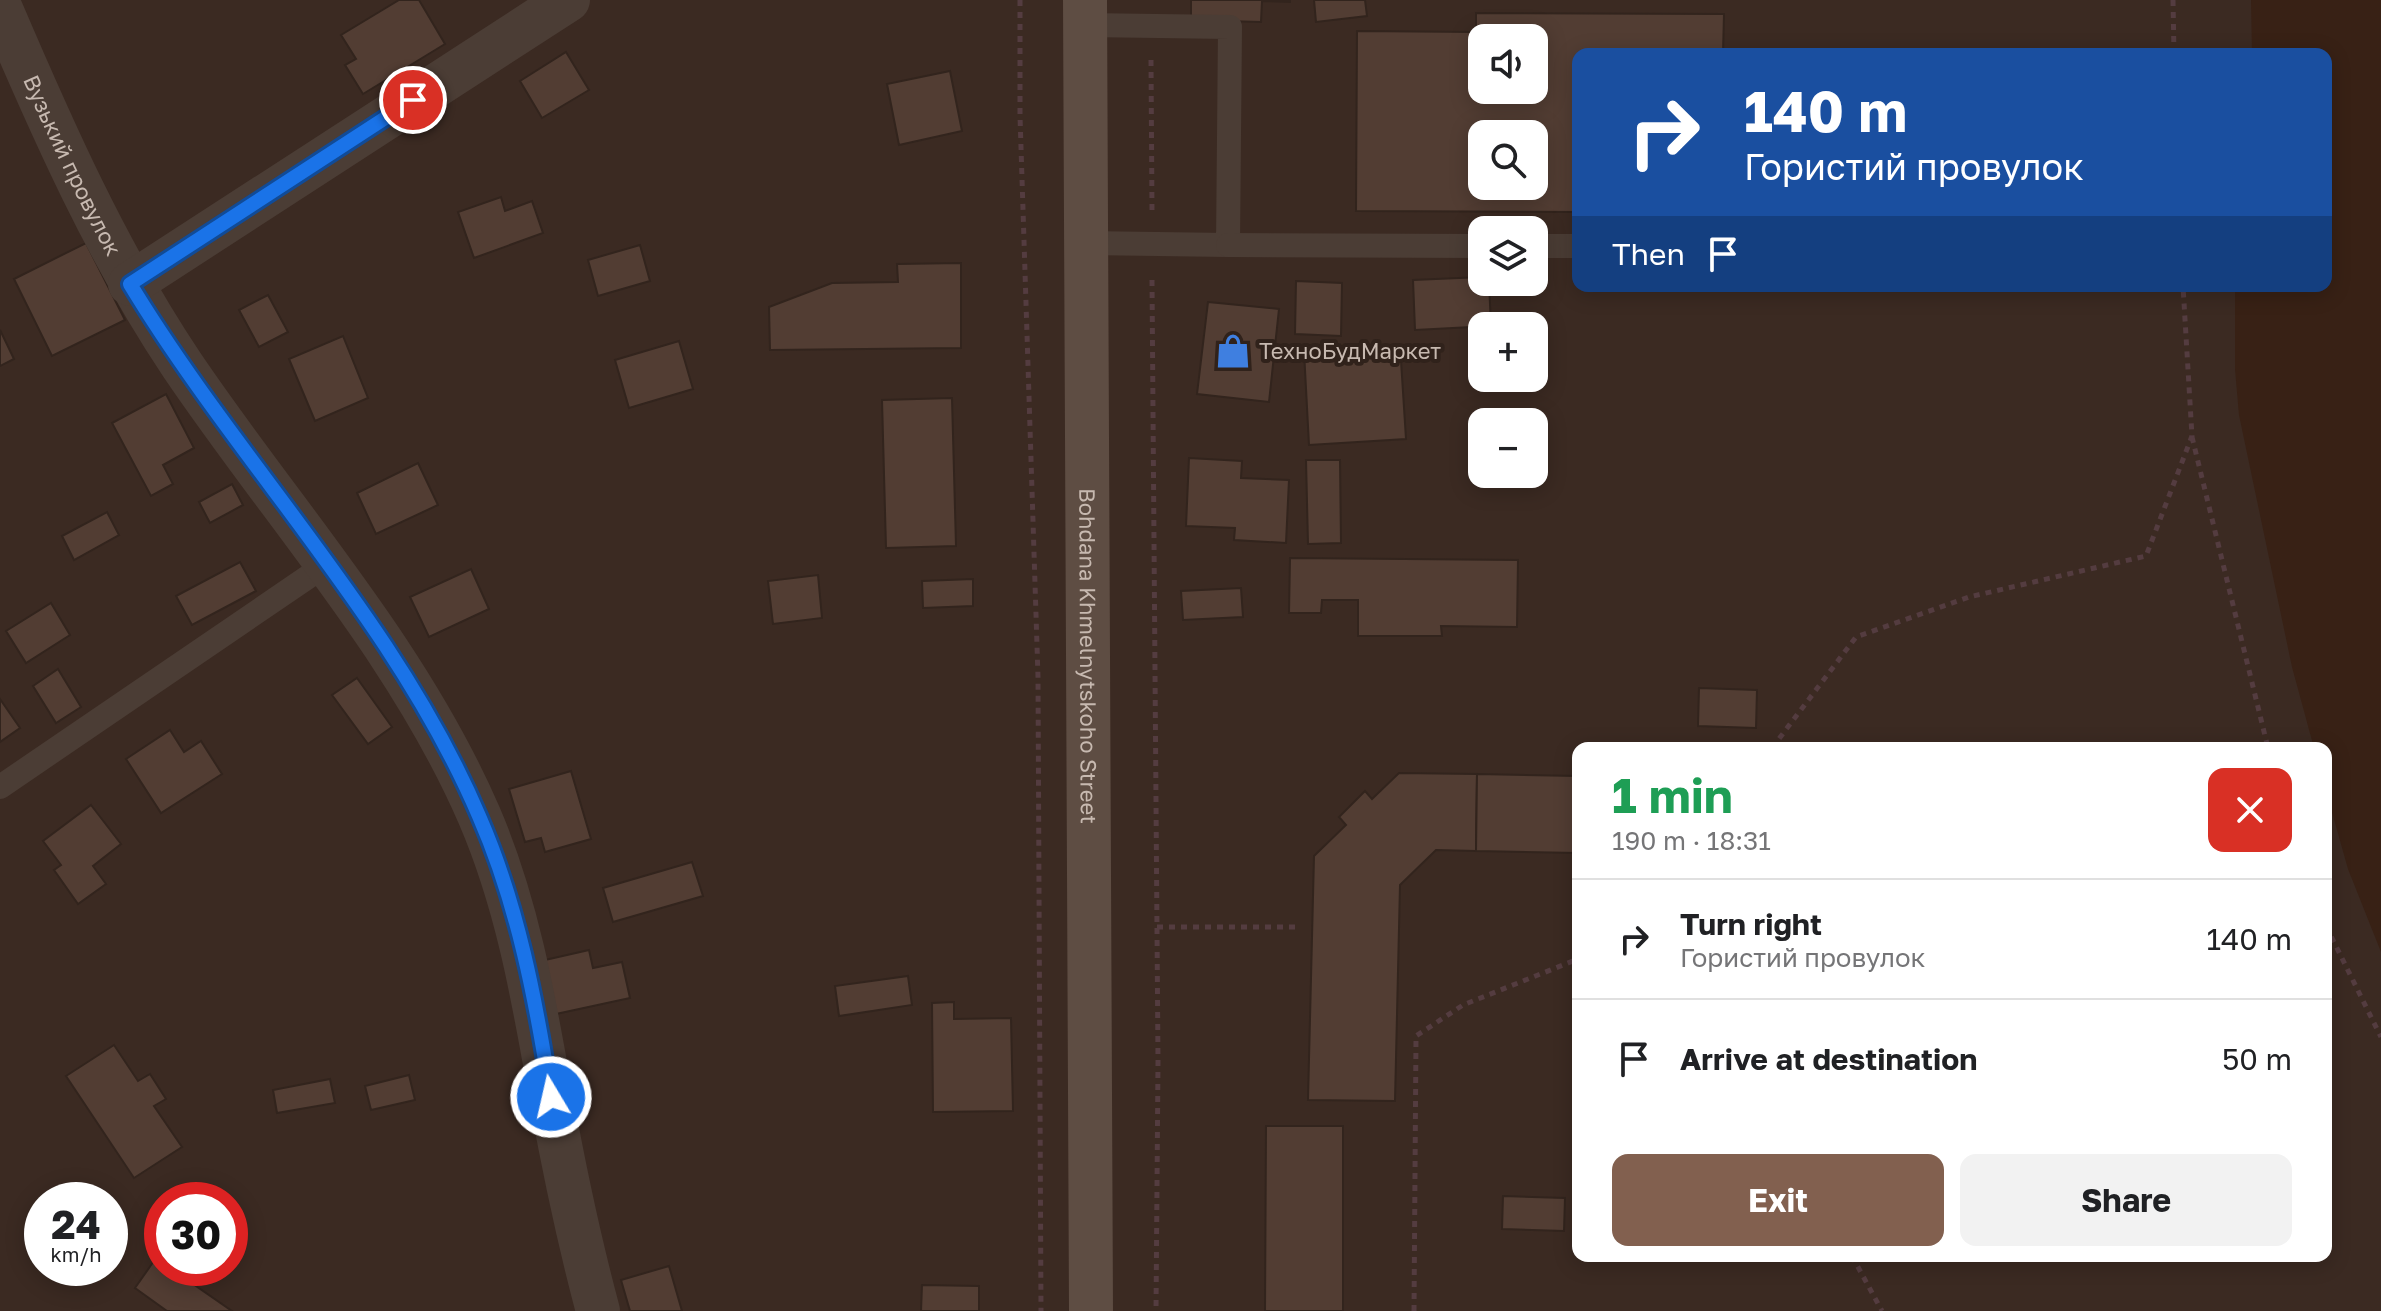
<!DOCTYPE html>
<meta charset="utf-8">
<style>
:root{--surface:#fff;--page:#f2f2f2;--text:#202124;--muted:#757577;--line:#e0e0e0;--accent:#82604f}
body{margin:0;font-family:"Golos Text",sans-serif;background:var(--page);color:var(--text);height:100vh;display:flex;flex-direction:column;font-size:30px;white-space:nowrap}
*{box-sizing:border-box;margin:0}
p{font-size:26px;color:var(--muted)}
.icon{flex:none;width:44px;height:44px;fill:none;stroke:currentColor;stroke-width:2;stroke-linecap:round;stroke-linejoin:round}
.map{position:relative;flex:1;overflow:hidden}
.drawer{position:absolute;left:1572px;top:742px;width:760px;height:520px;display:flex;flex-direction:column;background:var(--surface);border-radius:16px;box-shadow:0 4px 20px #0003}
.drawer>*{flex:none}
.guide{position:absolute;left:1572px;top:48px;width:760px;height:244px;border-radius:16px;box-shadow:0 4px 20px #0003;background:#1a4fa0;color:#fff;overflow:hidden}
.controls{position:absolute;left:1468px;top:24px;display:grid;gap:16px}
.controls a{display:grid;place-items:center;width:80px;height:80px;border-radius:16px;background:var(--surface);box-shadow:0 4px 20px #0003;font-size:40px}
.speed{position:absolute;left:24px;top:1182px;display:flex;gap:16px;font-size:40px;font-weight:700;text-align:center}
.speed>*{display:grid;place-content:center;width:104px;height:104px;border-radius:50%;background:var(--surface);box-shadow:0 4px 20px #0003;line-height:1}
.speed small{font-size:20px;font-weight:400}
.speed .limit{border:12px solid #d22;background:#fff;color:#111}
.pin{position:absolute;display:grid;place-items:center;width:68px;height:68px;color:#fff;margin:-34px;border:4px solid #fff;border-radius:50%;box-shadow:0 2px 8px #0007}
.me{position:absolute;width:88px;margin:-44px;rotate:351deg;stroke-linejoin:round;filter:drop-shadow(0 0 6px #0008)}
.turn{display:flex;align-items:center;gap:28px;height:168px;padding:0 40px;font-size:36px}
.turn .icon{width:104px;height:104px;stroke-width:2.5}
.turn b{display:block;font-size:56px;line-height:68px}
.then{display:flex;align-items:center;height:76px;padding:0 40px;background:#0003;gap:16px;font-size:30px}
.round{display:grid;place-items:center;flex:none;width:84px;height:84px;border-radius:16px;background:var(--page)}
.summary{display:flex;align-items:center;justify-content:space-between;height:136px;padding:0 40px}
h1{font-size:48px;font-weight:700;line-height:60px;color:#1e9e55}
.button{display:flex;gap:16px;margin-top:auto;padding:16px 40px}
.button a{flex:1;height:92px;border-radius:16px;background:var(--accent);color:#fff;font-size:32px;font-weight:700;line-height:92px;text-align:center}
.button a+a{background:var(--page);color:var(--text)}
ul{padding:0;list-style:none}
li{display:flex;align-items:center;gap:24px;height:120px;padding:0 40px;border-top:2px solid var(--line)}
li div{flex:1}
li b{display:block;font-size:30px}
li em{font-style:normal}
.map>svg:first-child{display:block}
.water{fill:#382115}
.building{fill:#523d33;stroke:#32241d;stroke-width:2;fill-rule:evenodd}
.lines{fill:none;stroke-linecap:round;stroke-linejoin:round}
.path{stroke:#543c40;stroke-width:5;stroke-dasharray:6 6;stroke-linecap:butt}
.lane{stroke:#4b3d35;stroke-width:24}
.street{stroke:#4b3d35;stroke-width:44}
.secondary{stroke:#5e4d43;stroke-width:44}
.route-casing{stroke:#114b97;stroke-width:20}
.route{stroke:#1a73e8;stroke-width:14}
.labels{text-anchor:middle;stroke-width:8;stroke-linejoin:round;paint-order:stroke}
.street-label{font-size:22px;fill:#c7b9b0;stroke:#30221b}
.poi-label{font-size:22px;fill:#c7b9b0;stroke:#30221b;text-anchor:start}
</style>
<div class="map">
<svg width="2381" height="1311" viewBox="0 0 2381 1311">
<rect width="100%" height="100%" fill="#3b2a22"/>
<path class="water" d="M2251,0H2381V952L2348,869L2326,791V748H2314L2292,667L2239,415L2235,369V286H2326V54H2252Z"/>
<g class="building">
<path d="M399,0H419L445,44L363,94L345,65L356,59L341,35Z"/>
<path d="M1191,0H1290V2L1262,1L1261,22L1191,20Z"/>
<path d="M1314,0H1365L1367,16L1316,22Z"/>
<path d="M1476,13L1724,14L1723,54H1578V212L1356,211L1357,31L1476,32ZM1482,38H1534V90H1482ZM1482,134H1534V186H1482Z"/>
<path d="M566,52L589,90L542,118L520,81Z"/>
<path d="M950,71L962,131L899,145L887,84Z"/>
<path d="M501,197L505,211L532,201L543,233L474,258L458,212Z"/>
<path d="M86,243L125,320L52,356L14,279Z"/>
<path d="M640,245L650,281L598,296L588,260Z"/>
<path d="M961,263V348L770,350L769,307L832,283L898,282L897,264Z"/>
<path d="M1482,277V282H1489L1491,326L1415,330L1413,280Z"/>
<path d="M1296,281L1342,283L1341,336L1295,334Z"/>
<path d="M268,295L288,332L259,347L239,310Z"/>
<path d="M1208,302L1279,309L1269,402L1197,394Z"/>
<path d="M0,330L14,359L0,366Z"/>
<path d="M343,336L368,398L315,421L289,359Z"/>
<path d="M679,341L693,389L629,408L615,360Z"/>
<path d="M1400,345L1406,439L1309,445L1304,351Z"/>
<path d="M166,394L194,448L163,465L173,484L151,496L112,423Z"/>
<path d="M952,398L956,546L886,548L882,400Z"/>
<path d="M1189,458L1242,461L1241,478L1289,480L1286,543L1234,540L1235,528L1186,526Z"/>
<path d="M1306,460H1340L1341,543L1308,544Z"/>
<path d="M418,463L438,505L376,534L357,493Z"/>
<path d="M232,484L243,505L210,523L199,502Z"/>
<path d="M107,512L119,535L74,560L62,536Z"/>
<path d="M1290,558L1518,560L1517,627L1441,626L1442,636H1358V600H1322L1321,613H1289Z"/>
<path d="M240,562L256,591L192,625L176,596Z"/>
<path d="M471,569L489,609L429,637L410,597Z"/>
<path d="M818,575L822,618L773,624L768,581Z"/>
<path d="M973,579V606L923,608L922,581Z"/>
<path d="M1241,588L1243,617L1183,620L1181,591Z"/>
<path d="M51,603L70,635L26,663L6,631Z"/>
<path d="M58,669L81,707L56,723L33,686Z"/>
<path d="M357,678L392,727L368,744L332,695Z"/>
<path d="M1699,688L1757,690L1756,728L1698,726Z"/>
<path d="M0,699L20,728L0,742Z"/>
<path d="M170,730L184,752L201,741L222,774L161,813L126,759Z"/>
<path d="M571,771L591,839L545,852L541,838L525,842L509,789Z"/>
<path d="M1399,773L1477,774L1476,851L1436,850L1400,885L1395,1101L1308,1100L1314,856L1346,825L1339,817L1365,791L1372,799Z"/>
<path d="M1477,774L1578,776V853L1476,851Z"/>
<path d="M91,805L121,844L93,866L106,884L78,904L54,870L61,865L43,841Z"/>
<path d="M692,862L703,896L613,922L603,888Z"/>
<path d="M589,950L593,968L622,962L630,998L556,1014L545,960Z"/>
<path d="M908,976L912,1005L839,1016L835,986Z"/>
<path d="M954,1002V1019L1011,1018L1013,1111L933,1112L932,1003Z"/>
<path d="M114,1045L138,1081L150,1074L166,1099L154,1106L182,1147L134,1178L66,1076Z"/>
<path d="M409,1075L415,1100L371,1110L365,1086Z"/>
<path d="M330,1079L335,1103L277,1113L273,1090Z"/>
<path d="M1266,1126H1343V1311H1265Z"/>
<path d="M1503,1196L1565,1198L1564,1231L1502,1229Z"/>
<path d="M156,1258L162,1262V1268H170L232,1311H167L135,1288Z"/>
<path d="M669,1266L682,1311H630L621,1280Z"/>
<path d="M922,1285L979,1286V1311H921Z"/>
</g>
<g class="lines">
<g class="path">
<path d="M1020,0V116L1038,677L1041,1311"/>
<path d="M2173,0L2174,54"/>
<path d="M1151,60L1152,210"/>
<path d="M1152,280L1158,1061L1156,1311"/>
<path d="M2192,437L2268,748"/>
<path d="M1772,748L1856,637L1969,597L2146,556L2192,436L2183,286"/>
<path d="M2326,926L2381,1037"/>
<path d="M1157,927H1297"/>
<path d="M1852,1256L1882,1311"/>
<path d="M1414,1311L1416,1036L1463,1005L1578,959"/>
</g>
<g class="lane">
<path d="M1085,25L1230,27L1228,245L1086,243"/>
<path d="M1228,245L1482,246"/>
<path d="M1534,246H1578"/>
<path d="M0,787L327,564"/>
</g>
<g class="street">
<path id="s1" d="M0,7C53,131 107,253 182,365C282,513 407,649 479,815C518,905 534,1001 551,1097C564,1169 579,1240 598,1311"/>
<path d="M130,284L568,0"/>
</g>
<path class="secondary" id="s2" d="M1085,0L1091,1311"/>
</g>
<g class="lines">
<g class="route-casing">
<path id="route" d="M413,100L130,284C239,464 396,621 479,816C518,905 536,1001 551,1097"/>
</g>
<use href="#route" class="route"/>
</g>
<defs>
<g id="shop-bare" transform="scale(2.76)"><path d="M-5-2.5h2.3a2.7 3.5 0 0 1 5.4 0H5L5.5 6h-11ZM-1.5-2.5h3a1.5 2.3 0 0 0-3 0Z" fill="#3f7fe0" stroke="#30221b" stroke-width="2.5" paint-order="stroke"/></g>
</defs>
<g fill-rule="evenodd">
<use href="#shop-bare" x="1233" y="351"/>
</g>
<g class="labels">
<g class="street-label">
<text dy="8" stroke="none"><textPath href="#s1" startOffset="174">Вузький провулок</textPath></text>
<text dy="8" stroke="none"><textPath href="#s2" startOffset="656">Bohdana Khmelnytskoho Street</textPath></text>
</g>
<g class="poi-label">
<text x="1259" y="359">ТехноБудМаркет</text>
</g>
</g>
</svg>
<div class="controls">
<a><svg class="icon" aria-label="sound" viewBox="0 0 24 24"><path d="M4 9h4l5-4v14l-5-4H4zM17 9q2 3 0 6"/></svg></a>
<a><svg class="icon" aria-label="search" viewBox="0 0 24 24"><circle cx="10" cy="10" r="6"/><path d="M15 15l6 6"/></svg></a>
<a><svg class="icon" aria-label="layers" viewBox="0 0 24 24"><path d="M12 4l9 5-9 5-9-5zM3 14l9 5 9-5"/></svg></a>
<a>+</a>
<a>−</a>
</div>
<div class="speed"><div>24<small>km/h</small></div><div class="limit">30</div></div>
<div class="pin" style="left:413px;top:100px;background:#d93025"><svg class="icon" aria-label="arrive" viewBox="0 0 24 24"><path d="M6 21V4h12l-3 4 3 4H6"/></svg></div>
<svg class="me" style="left:551px;top:1097px" viewBox="-20 -20 40 40"><circle r="17" fill="#1a73e8" stroke="#fff" stroke-width="3"/><path d="M0-11L8 9 0 5-8 9z" fill="#fff"/></svg>
<div class="guide">
<div class="turn"><svg class="icon" aria-label="right" viewBox="0 0 24 24"><path d="M7 20v-9h11M14 6l5 5-5 5"/></svg><div><b>140 m</b>Гористий провулок</div></div>
<div class="then">Then<svg class="icon" aria-label="arrive" viewBox="0 0 24 24"><path d="M6 21V4h12l-3 4 3 4H6"/></svg></div>
</div>
<section class="drawer">
<div class="summary"><div><h1>1 min</h1><p>190 m · 18:31</p></div><a class="round" style="background:#d93025;color:#fff"><svg class="icon" aria-label="close" viewBox="0 0 24 24"><path d="M6 6l12 12M18 6L6 18"/></svg></a></div>
<ul>
<li><svg class="icon" aria-label="right" viewBox="0 0 24 24"><path d="M7 20v-9h11M14 6l5 5-5 5"/></svg><div><b>Turn right</b><p>Гористий провулок</p></div><em>140 m</em></li>
<li><svg class="icon" aria-label="arrive" viewBox="0 0 24 24"><path d="M6 21V4h12l-3 4 3 4H6"/></svg><div><b>Arrive at destination</b></div><em>50 m</em></li>
</ul>
<div class="button"><a>Exit</a><a>Share</a></div>
</section>
</div>
